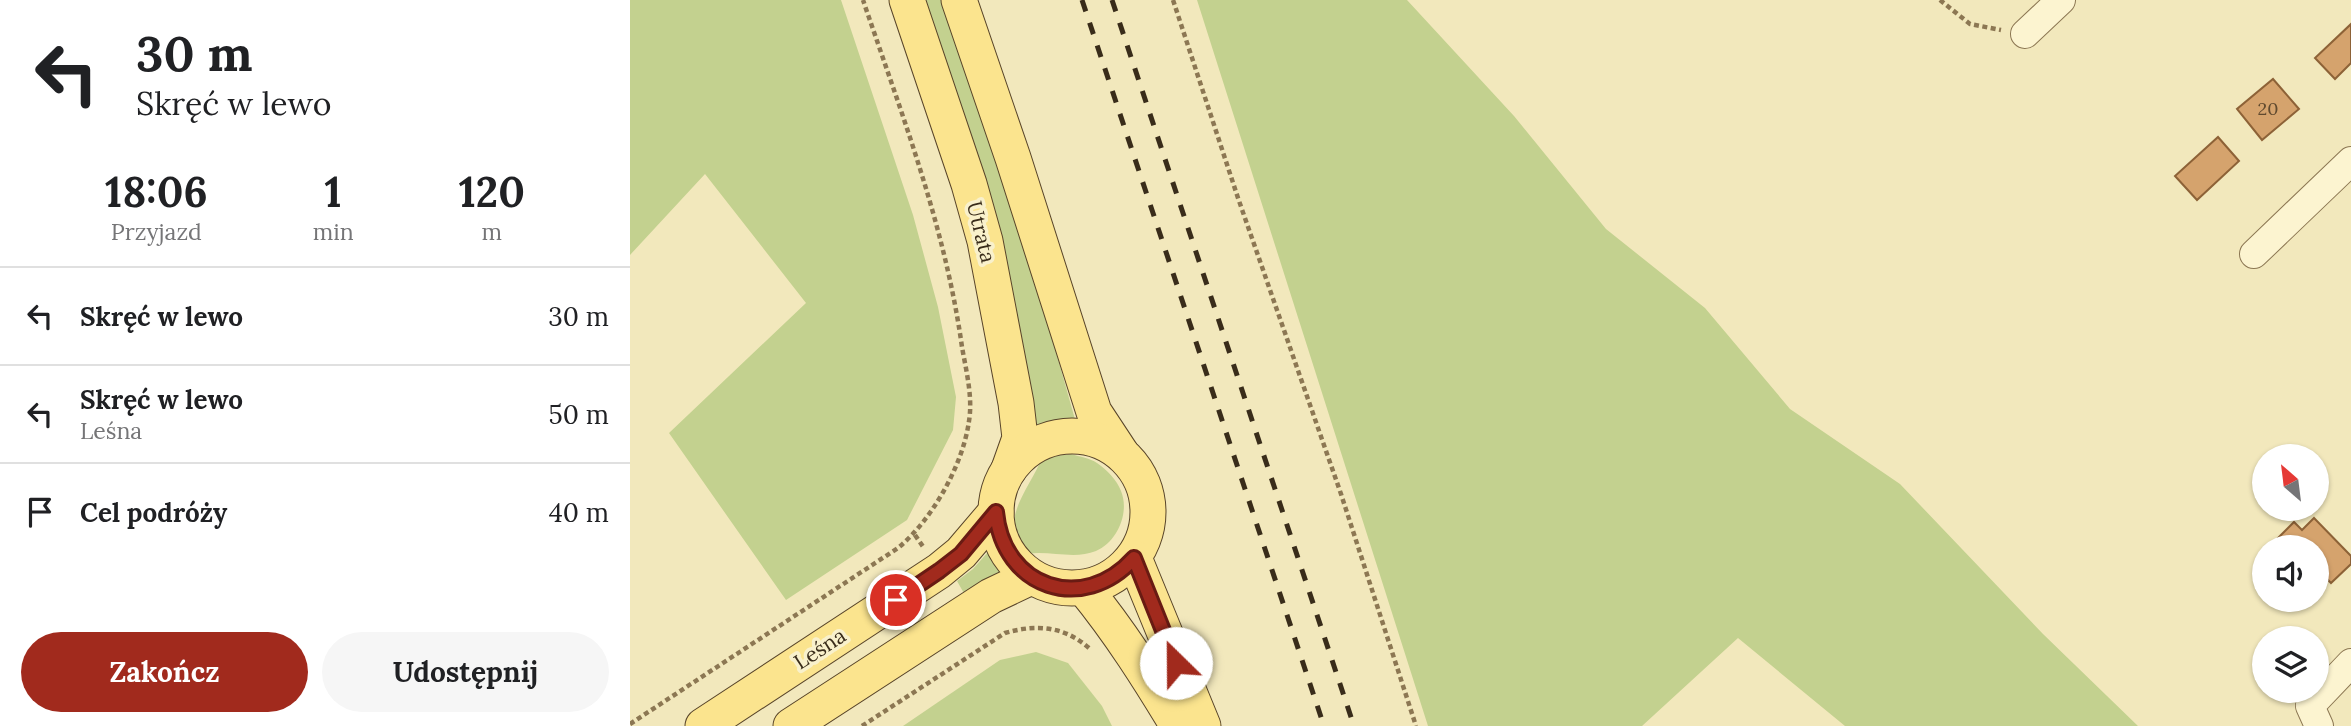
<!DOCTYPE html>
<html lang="pl">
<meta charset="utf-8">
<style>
:root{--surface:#fff;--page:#f6f6f6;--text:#202124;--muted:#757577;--line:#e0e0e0;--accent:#a12a1d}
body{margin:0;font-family:Lora,serif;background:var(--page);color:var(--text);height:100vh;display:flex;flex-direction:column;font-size:26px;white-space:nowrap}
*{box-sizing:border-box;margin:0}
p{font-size:23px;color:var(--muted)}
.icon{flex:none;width:38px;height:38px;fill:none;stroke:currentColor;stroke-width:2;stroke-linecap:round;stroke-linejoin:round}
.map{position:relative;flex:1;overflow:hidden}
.side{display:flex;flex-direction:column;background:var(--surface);width:630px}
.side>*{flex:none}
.banner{background:#fff;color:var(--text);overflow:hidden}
.needle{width:46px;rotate:332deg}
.fabs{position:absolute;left:1622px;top:444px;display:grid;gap:14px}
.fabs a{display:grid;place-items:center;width:77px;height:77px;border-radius:50%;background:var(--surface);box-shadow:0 2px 5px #0004;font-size:35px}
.pin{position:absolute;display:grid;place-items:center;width:60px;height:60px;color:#fff;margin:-30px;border:4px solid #fff;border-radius:50%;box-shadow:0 2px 7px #0007}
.me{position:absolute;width:77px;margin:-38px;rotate:337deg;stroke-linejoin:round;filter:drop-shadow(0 0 5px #0008)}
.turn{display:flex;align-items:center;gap:24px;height:147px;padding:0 21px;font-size:32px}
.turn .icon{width:91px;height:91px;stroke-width:2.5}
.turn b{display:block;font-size:49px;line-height:60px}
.eta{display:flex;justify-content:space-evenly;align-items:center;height:119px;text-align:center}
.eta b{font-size:42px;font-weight:700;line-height:49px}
.primary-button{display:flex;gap:14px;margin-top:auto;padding:14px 21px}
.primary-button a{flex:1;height:80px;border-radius:42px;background:var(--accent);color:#fff;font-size:28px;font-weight:700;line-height:80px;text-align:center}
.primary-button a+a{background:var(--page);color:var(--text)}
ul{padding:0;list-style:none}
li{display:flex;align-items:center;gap:21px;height:98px;padding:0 21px;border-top:2px solid var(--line)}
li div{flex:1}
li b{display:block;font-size:26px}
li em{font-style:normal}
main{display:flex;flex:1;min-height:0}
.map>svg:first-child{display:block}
.green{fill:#c3d18f}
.building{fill:#d5a36d;stroke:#8d6237;stroke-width:2}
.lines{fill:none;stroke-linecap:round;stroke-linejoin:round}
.minor-casing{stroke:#8c7753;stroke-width:30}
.major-casing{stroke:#584429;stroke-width:37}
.path{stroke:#8c7753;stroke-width:4.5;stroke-dasharray:5 3.5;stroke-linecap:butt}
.minor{stroke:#fcf4d0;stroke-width:28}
.major{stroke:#fbe48e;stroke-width:35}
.rail{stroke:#392c1a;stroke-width:5;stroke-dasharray:12 12;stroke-linecap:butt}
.route-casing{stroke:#691b13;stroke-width:18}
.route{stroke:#a12a1d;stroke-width:12}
.labels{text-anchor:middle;stroke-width:7;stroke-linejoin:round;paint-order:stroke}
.number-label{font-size:18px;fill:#604a2f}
.street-label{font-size:21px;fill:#392c1a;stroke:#f9f1cc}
</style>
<main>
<section class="side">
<div class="banner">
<div class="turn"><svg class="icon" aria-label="left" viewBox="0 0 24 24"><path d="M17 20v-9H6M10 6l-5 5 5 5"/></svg><div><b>30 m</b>Skręć w lewo</div></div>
</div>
<div class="eta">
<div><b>18:06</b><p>Przyjazd</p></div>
<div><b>1</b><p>min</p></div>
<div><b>120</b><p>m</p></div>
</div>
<ul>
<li><svg class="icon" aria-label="left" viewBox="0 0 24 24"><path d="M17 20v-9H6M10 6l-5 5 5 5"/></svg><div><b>Skręć w lewo</b></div><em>30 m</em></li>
<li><svg class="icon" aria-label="left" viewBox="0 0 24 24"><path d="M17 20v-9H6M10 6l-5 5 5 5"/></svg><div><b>Skręć w lewo</b><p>Leśna</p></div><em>50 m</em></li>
<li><svg class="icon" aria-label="arrive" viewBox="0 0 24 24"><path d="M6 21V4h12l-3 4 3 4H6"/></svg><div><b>Cel podróży</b></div><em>40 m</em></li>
</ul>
<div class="primary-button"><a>Zakończ</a><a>Udostępnij</a></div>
</section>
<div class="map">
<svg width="1721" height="726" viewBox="0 0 1721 726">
<rect width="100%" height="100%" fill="#f2e8bc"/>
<g class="green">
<path d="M0,0H211L283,215L308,307L326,397L323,430L277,520L156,600L39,433L176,303L75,174L0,255Z"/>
<path d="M293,0H315L401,263L448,430H418L406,432L377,269L361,197Z"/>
<path d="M567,0H777L884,116L976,229L1075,308L1160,409L1270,484L1413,634L1508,726H1215L1108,638L1012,726H798Z"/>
<path d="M441,454C450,457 460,458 467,463C477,470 487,480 491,491C500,513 487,542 466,551C444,560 419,550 396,554C365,524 400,488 412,458Z"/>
<path d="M358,552L371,574L335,595L327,581L343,569Z"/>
<path d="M406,652L438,663L472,706L482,726H273L370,660Z"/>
</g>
<g class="building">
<path d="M1721,24V63L1705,79L1685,58Z"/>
<path d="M1643,79L1669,109L1632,140L1607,109Z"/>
<path d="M1588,137L1609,161L1567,200L1545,176Z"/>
<path d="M1684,518L1721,556V564L1701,583L1687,569V548H1638L1664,522L1672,530Z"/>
</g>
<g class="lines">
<g class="minor-casing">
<g id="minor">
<path d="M1395,34L1431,0"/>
<path d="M1624,254L1721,161"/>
<path d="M1689,726L1680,706L1721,663"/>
</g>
</g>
<g class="major-casing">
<g id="major">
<path d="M277,0L339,184L355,241L386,403L390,438L379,469"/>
<path d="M329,0L383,158L464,412L491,453"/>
<circle cx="442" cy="512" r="76"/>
<path d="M504,558L573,726"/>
<path d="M454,588C490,632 519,678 548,726"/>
<path d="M73,726L309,571L331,553L366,512"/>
<path d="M161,726L361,596L401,577"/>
</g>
</g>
<g class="path">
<path d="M543,0L608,198L711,494L786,726"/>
<path d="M1310,0L1340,24L1371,30"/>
<path d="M285,535L294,548"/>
<path d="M0,724L268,548C302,520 333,465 339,421C343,397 336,370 332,347C315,226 272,115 233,0"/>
<path d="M232,726L375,633C406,624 434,626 459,648"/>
</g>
<use href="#minor" class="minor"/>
<use href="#major" class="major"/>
<g class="rail">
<path d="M452,0L694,726"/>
<path d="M482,0L724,726"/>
</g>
</g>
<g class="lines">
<g class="route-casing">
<path id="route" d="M266,600L309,571L331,554L366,512C373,588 453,615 504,558L546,663"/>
</g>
<use href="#route" class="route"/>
</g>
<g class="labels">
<g class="number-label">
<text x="1638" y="115">20</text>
</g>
<g class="street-label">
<text transform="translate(351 232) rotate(76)" y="7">Utrata</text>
<text transform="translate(190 649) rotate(-33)" y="7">Leśna</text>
</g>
</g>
</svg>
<div class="fabs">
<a><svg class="needle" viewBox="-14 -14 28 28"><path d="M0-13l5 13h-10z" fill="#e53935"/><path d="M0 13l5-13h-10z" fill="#757577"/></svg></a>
<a><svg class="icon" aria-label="sound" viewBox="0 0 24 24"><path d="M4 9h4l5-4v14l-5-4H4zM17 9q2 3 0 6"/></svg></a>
<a><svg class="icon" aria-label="layers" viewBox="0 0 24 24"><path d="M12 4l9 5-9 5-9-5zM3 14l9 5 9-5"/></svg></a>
</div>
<div class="pin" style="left:266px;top:600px;background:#d93025"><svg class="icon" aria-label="arrive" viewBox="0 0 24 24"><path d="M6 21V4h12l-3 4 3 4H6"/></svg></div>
<svg class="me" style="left:546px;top:663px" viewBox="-20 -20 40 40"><circle r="19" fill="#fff"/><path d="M0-13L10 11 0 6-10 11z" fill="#a12a1d"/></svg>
</div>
</main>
